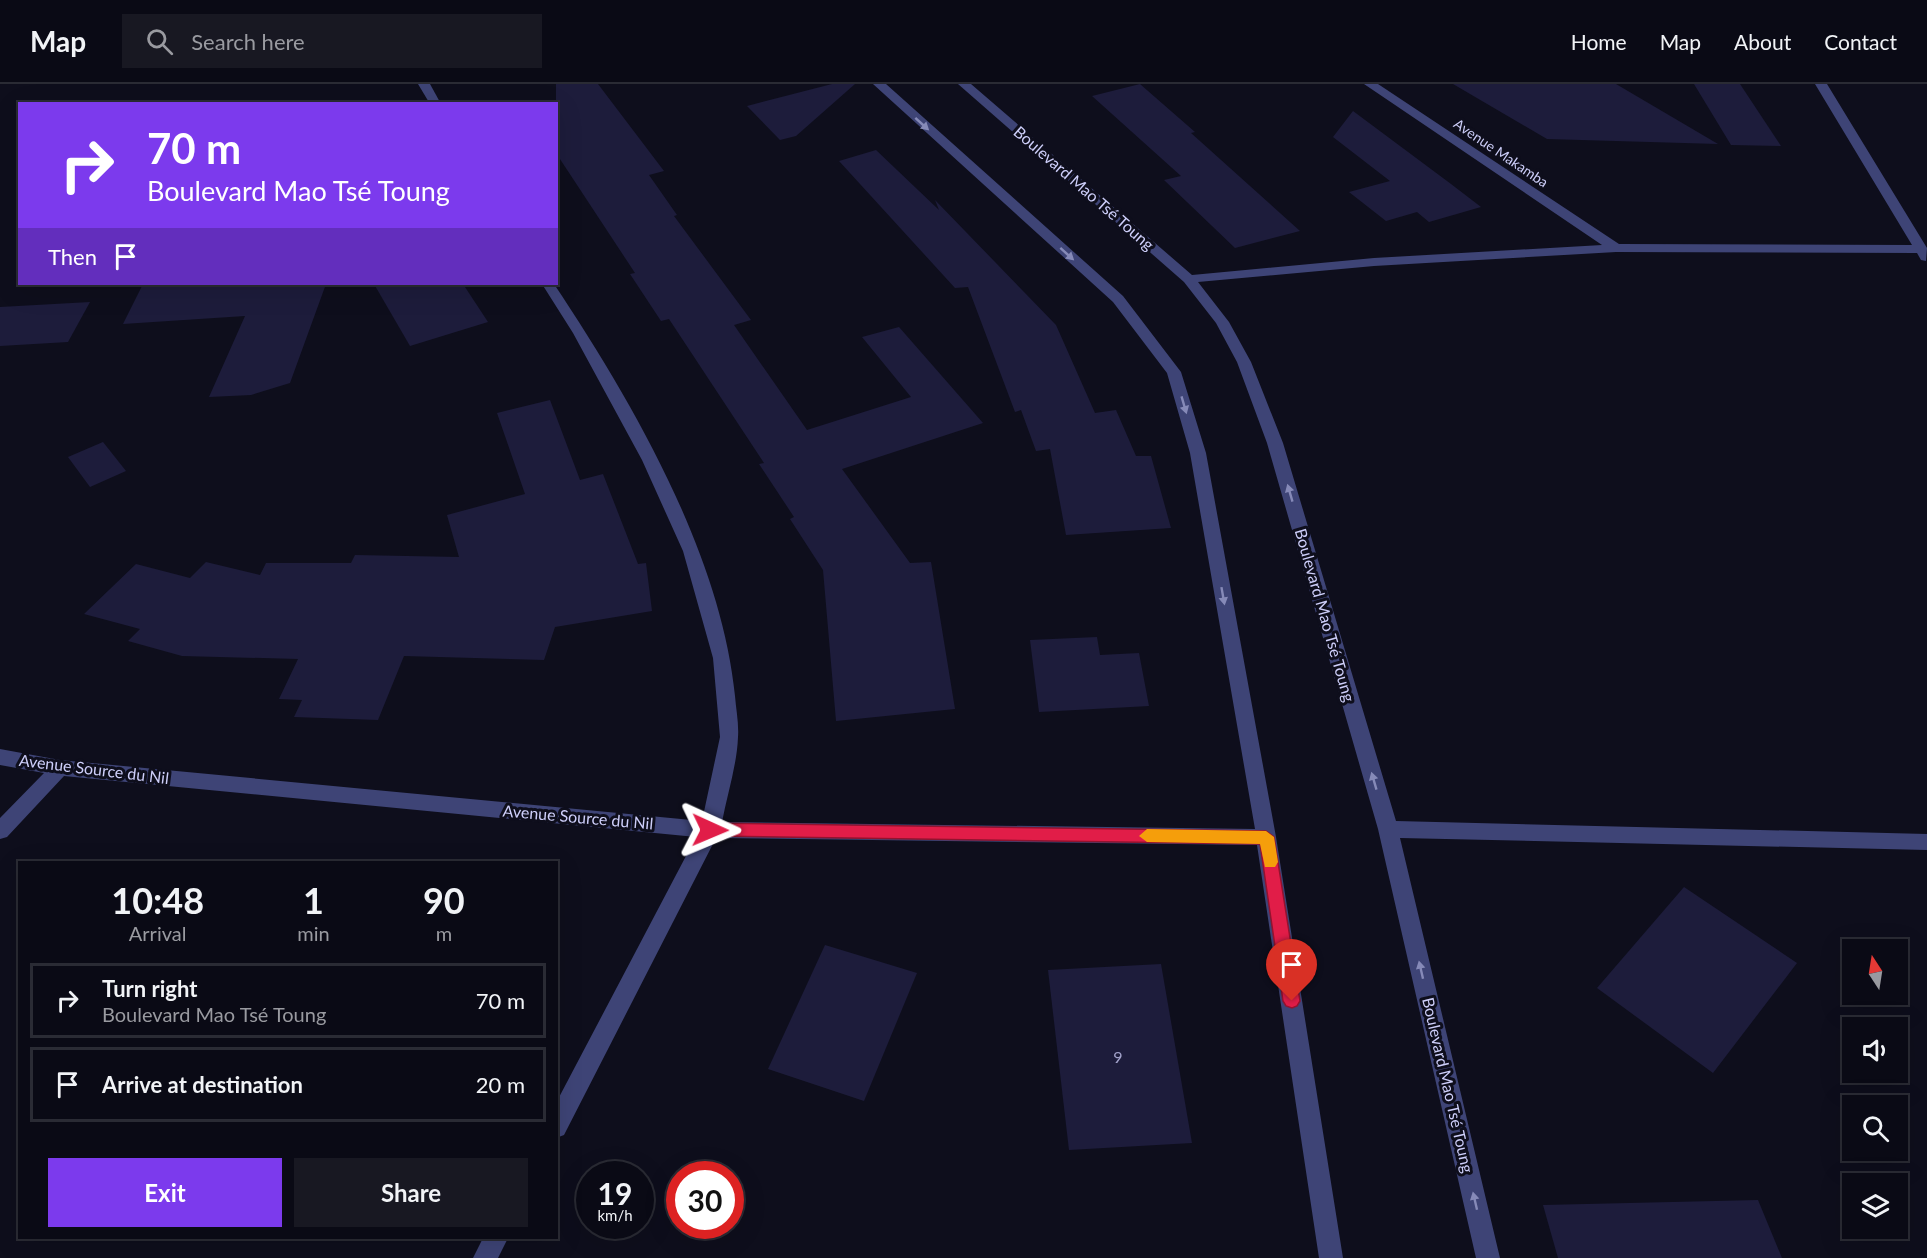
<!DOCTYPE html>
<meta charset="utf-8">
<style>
:root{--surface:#0a0a15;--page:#181822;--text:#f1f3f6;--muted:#999aa0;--line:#2a2b34;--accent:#7c3aed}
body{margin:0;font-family:Lato,sans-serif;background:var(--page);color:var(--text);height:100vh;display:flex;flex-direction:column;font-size:22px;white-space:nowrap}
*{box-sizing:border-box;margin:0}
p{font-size:20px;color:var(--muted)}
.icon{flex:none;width:33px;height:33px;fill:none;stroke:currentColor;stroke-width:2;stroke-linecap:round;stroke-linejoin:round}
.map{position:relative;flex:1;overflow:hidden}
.panel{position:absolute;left:18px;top:777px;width:540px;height:378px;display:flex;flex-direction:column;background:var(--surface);border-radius:0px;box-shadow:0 6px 24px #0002,0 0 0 2px var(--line)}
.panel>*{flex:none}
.guide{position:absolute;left:18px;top:18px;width:540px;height:183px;border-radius:0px;box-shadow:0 6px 24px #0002,0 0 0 2px var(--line);background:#7c3aed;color:#fff;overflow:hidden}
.needle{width:39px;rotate:348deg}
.controls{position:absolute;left:1842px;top:855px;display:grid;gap:12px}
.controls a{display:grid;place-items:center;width:66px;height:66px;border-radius:0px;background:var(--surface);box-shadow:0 6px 24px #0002,0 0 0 2px var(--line);font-size:30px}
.speed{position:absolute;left:576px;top:1077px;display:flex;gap:12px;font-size:30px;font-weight:700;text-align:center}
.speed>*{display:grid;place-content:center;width:78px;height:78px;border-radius:50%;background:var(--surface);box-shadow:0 6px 24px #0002,0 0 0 2px var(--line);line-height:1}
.speed small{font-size:15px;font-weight:400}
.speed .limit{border:9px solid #d22;background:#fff;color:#111}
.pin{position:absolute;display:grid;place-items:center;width:51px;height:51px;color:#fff;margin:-62px -26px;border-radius:50% 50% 50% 0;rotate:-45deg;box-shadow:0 0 6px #0007}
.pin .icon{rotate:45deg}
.me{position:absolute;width:66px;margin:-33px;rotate:91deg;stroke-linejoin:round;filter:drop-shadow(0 0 4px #0008)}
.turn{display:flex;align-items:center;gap:21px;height:126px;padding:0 30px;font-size:27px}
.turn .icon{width:78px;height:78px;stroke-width:2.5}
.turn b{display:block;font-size:42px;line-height:51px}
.then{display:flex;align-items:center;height:57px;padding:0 30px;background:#0003;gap:12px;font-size:22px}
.eta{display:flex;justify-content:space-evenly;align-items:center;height:102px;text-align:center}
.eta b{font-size:36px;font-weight:700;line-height:42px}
.primary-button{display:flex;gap:12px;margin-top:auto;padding:12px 30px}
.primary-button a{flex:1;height:69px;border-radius:0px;background:var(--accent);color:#fff;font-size:24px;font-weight:700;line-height:69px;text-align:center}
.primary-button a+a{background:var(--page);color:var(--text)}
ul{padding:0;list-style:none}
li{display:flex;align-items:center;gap:18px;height:75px;margin:0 12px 9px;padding:0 18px;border:3px solid var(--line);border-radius:0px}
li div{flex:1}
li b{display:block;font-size:22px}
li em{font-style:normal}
header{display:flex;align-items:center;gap:36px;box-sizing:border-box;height:84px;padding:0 30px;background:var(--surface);border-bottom:2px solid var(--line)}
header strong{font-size:28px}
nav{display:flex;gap:33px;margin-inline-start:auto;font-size:21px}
.search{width:420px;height:54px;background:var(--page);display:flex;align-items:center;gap:15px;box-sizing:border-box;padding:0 21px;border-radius:0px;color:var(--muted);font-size:22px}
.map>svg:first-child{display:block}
.building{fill:#1d1c3b}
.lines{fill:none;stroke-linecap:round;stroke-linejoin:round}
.minor{fill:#3e4476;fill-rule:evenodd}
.oneway{fill:#868ab8}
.route{fill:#e11d48;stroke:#92132f;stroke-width:1.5}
.slow{fill:#f59e0b}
.labels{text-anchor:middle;stroke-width:6;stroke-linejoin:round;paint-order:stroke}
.far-street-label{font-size:14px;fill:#cecffa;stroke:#0e0e1c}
.street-label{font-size:16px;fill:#cecffa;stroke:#0e0e1c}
.near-number-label{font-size:16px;fill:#a2a2ca}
</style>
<header>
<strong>Map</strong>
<div class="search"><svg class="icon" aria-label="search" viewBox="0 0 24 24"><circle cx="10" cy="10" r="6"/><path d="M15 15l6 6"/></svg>Search here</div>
<nav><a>Home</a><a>Map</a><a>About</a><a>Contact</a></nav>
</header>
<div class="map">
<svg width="1927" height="1174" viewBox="0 0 1927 1174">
<rect width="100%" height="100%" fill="#0e0e1c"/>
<g class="building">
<path d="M556,0H598L664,87L649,91L677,131L674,132L751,236L734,241L807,346L911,313L862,253L899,243L983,339L842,385L910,479L931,478L955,625L836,637L823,486L790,435L794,433L759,380L764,379L669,235L661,237L630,190L635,189L556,69Z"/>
<path d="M832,0H855L796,52L780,56L747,22Z"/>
<path d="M1140,0L1195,48L1191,49L1300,147L1235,164L1164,96L1181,92L1092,12Z"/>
<path d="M1453,0H1616L1718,60L1547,55Z"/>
<path d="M1694,0H1740L1781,62L1731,61Z"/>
<path d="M1353,27L1451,100L1481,123L1429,138L1417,128L1386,137L1349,108L1390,97L1333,53Z"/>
<path d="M876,66L939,126L935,116L1056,241L1095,329L1116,326L1136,372H1151L1171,444L1066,451L1050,365L1036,367L1021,326L1015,328L968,203L955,204L839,77Z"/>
<path d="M185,200H326L290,299L251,311L209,313L245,232L123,240L142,202Z"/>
<path d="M374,200H463L488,238L410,262Z"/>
<path d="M90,218L68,258L0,262V223Z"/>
<path d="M550,316L580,396L603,390L638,480L646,479L652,527L555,543L544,576L404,572L378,636L294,633L302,616L279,615L298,575L182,572L128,557L140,545L84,530L136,480L190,494L206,478L260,491L266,479H351L355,471L459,473L447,431L525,410L497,329Z"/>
<path d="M103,358L126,387L90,403L68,373Z"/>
<path d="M1097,553L1100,571L1139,569L1149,622L1039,628L1030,556Z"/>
<path d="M1684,803L1797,879L1713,989L1597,904Z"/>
<path d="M825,861L917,889L864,1017L768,985Z"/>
<path d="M1161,880L1192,1059L1069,1066L1048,886Z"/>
<path d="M1758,1116L1782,1174H1558L1543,1121Z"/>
</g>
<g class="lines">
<g class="minor">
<path d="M418,0H430L441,20H430Z"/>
<path d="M873,0H886L1123,212L1181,288L1206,369L1276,753L1343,1174H1319L1257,761L716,754L564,1051L556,1054V1019L696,753L64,692L7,753L0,755V734L44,689L0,681V665L60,676L702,737L720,653L713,574L683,467L642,376L573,249L542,200H554C632,317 721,470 735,612C736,625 739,640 738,653C737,681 727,711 722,738L1255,745L1190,369L1167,289L1113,218Z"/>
<path d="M958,0H971L1192,191L1374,174L1602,161L1364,0H1378L1619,160L1912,161L1815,0H1827L1927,164L1926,177L1921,176L1917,169L1616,168L1374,182L1198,198L1229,238L1251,278L1283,359L1396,737L1927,750V766L1400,754L1500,1174H1476L1378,745L1267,359L1237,278L1216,239L1184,198Z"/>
<path d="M483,1154H508L498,1174H473Z"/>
</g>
</g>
<defs><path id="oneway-solid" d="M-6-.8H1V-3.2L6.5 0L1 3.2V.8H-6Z" transform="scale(1.5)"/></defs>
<g class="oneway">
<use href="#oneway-solid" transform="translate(922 40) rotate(42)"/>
<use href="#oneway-solid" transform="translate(1067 170) rotate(42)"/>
<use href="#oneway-solid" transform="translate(1184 321) rotate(74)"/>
<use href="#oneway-solid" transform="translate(1290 409) rotate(-106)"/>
<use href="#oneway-solid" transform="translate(1223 512) rotate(80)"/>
<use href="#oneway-solid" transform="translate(1374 697) rotate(-106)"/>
<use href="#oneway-solid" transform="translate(1421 886) rotate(-103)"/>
<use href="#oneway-solid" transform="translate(1475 1117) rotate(-103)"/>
</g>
<path class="route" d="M710,739L1266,747L1274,753L1300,917L1297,922L1292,924L1286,922L1283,917L1260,760L710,752L702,746Z"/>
<path class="slow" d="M1147,745L1266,747L1274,753L1278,778L1275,783H1265L1260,760L1147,758L1139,752Z"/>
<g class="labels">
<g class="far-street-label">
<text transform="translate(1501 69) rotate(34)" y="5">Avenue Makamba</text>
</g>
<g class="street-label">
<text transform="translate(1084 104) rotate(41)" y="6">Boulevard Mao Tsé Toung</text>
<text transform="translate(1325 531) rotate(74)" y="6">Boulevard Mao Tsé Toung</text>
<text transform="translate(94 685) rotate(7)" y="6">Avenue Source du Nil</text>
<text transform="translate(578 733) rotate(5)" y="6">Avenue Source du Nil</text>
<text transform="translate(1448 1001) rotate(77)" y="6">Boulevard Mao Tsé Toung</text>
</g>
<g class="near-number-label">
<text x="1118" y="979">9</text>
</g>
</g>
</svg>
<div class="controls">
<a><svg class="needle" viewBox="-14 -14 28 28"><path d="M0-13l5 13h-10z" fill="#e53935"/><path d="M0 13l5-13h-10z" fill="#999aa0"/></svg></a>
<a><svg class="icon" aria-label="sound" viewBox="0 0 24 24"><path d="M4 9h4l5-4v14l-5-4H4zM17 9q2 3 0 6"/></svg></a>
<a><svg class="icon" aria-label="search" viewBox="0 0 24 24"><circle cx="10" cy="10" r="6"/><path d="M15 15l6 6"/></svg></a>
<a><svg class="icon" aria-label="layers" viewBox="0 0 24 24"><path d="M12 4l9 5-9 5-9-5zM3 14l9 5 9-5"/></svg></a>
</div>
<div class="speed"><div>19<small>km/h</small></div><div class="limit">30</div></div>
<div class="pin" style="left:1292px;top:917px;background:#d93025"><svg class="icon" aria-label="arrive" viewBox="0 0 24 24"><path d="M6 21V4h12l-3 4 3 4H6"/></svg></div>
<svg class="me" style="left:710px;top:746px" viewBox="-20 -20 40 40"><path d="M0-17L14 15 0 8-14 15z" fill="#e11d48" stroke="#fff" stroke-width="4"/></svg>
<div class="guide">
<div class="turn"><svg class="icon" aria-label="right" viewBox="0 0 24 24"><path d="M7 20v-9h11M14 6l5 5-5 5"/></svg><div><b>70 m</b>Boulevard Mao Tsé Toung</div></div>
<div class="then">Then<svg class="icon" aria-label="arrive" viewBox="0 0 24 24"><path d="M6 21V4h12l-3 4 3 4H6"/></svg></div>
</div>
<section class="panel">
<div class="eta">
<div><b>10:48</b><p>Arrival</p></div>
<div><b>1</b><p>min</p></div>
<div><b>90</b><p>m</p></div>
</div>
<ul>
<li><svg class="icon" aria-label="right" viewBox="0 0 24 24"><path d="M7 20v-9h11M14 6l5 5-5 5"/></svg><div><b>Turn right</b><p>Boulevard Mao Tsé Toung</p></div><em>70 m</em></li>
<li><svg class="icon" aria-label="arrive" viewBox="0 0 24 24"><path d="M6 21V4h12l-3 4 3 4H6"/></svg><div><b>Arrive at destination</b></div><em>20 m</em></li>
</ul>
<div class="primary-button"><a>Exit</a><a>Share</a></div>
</section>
</div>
